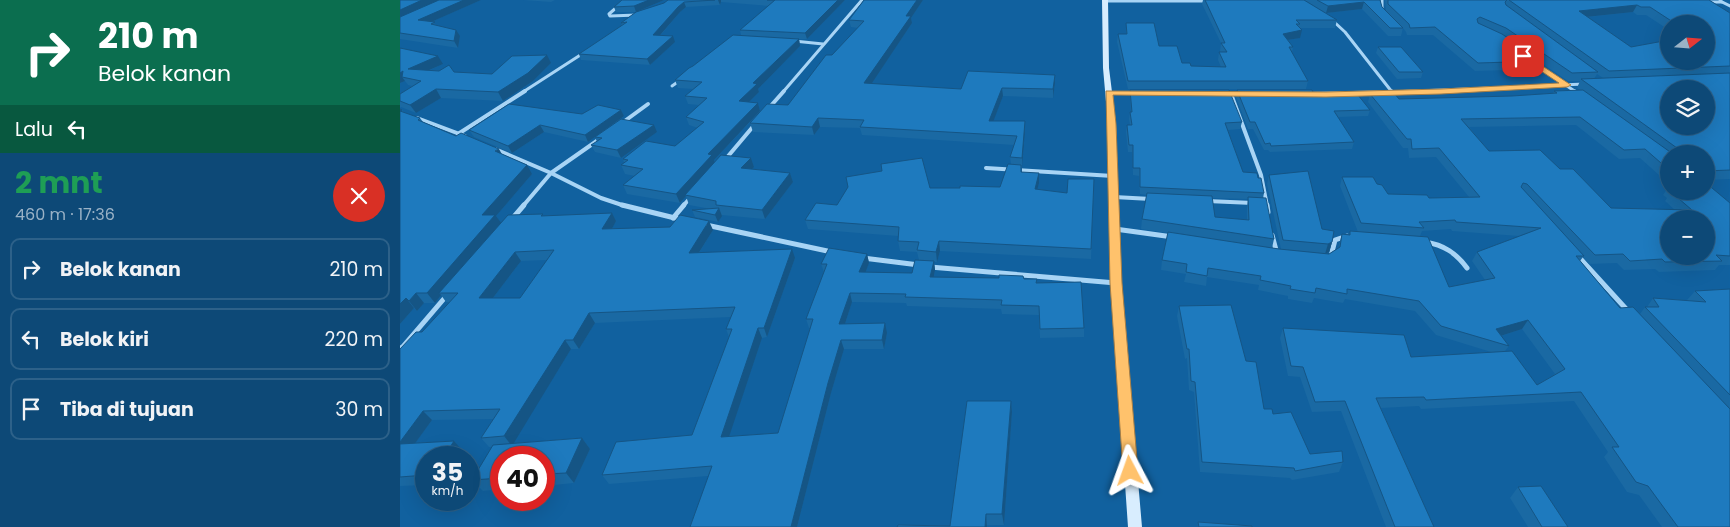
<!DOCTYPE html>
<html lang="id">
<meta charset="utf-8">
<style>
:root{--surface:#0d4977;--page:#1b537f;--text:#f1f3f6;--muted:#9ab2c6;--line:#2d6189}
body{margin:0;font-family:Poppins,sans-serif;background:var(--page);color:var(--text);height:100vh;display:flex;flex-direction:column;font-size:19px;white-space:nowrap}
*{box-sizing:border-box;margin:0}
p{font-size:16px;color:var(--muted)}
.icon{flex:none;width:28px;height:28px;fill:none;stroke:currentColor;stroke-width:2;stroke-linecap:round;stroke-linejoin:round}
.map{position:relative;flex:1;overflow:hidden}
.drawer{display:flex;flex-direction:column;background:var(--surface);width:400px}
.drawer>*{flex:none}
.banner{background:#0b6e4f;color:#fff;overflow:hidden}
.needle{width:32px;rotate:73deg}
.tools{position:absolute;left:1260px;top:15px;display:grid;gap:10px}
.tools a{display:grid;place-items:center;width:55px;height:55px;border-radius:50%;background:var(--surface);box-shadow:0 5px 20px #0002,0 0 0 1px var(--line);font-size:25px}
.speed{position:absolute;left:15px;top:446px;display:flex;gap:10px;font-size:25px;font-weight:700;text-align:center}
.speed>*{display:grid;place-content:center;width:65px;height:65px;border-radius:50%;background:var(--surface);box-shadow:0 5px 20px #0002,0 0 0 1px var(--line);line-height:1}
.speed small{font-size:12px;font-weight:400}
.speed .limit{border:8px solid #d22;background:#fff;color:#111}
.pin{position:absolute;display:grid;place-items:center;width:42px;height:42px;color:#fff;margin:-21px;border-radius:10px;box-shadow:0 2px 8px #0006}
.me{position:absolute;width:55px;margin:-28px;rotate:356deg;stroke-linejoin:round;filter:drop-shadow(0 0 4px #0008)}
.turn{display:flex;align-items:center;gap:18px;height:105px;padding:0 15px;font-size:22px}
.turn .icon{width:65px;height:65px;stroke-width:2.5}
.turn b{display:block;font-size:35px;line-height:42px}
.then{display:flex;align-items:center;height:48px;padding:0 15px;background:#0003;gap:10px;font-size:19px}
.round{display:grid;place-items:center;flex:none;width:52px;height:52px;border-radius:26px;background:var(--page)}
.summary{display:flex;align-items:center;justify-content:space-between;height:85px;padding:0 15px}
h1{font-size:30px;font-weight:700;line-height:38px;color:#1e9e55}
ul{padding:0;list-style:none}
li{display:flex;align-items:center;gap:15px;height:62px;margin:0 10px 8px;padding:0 5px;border:2px solid var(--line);border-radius:10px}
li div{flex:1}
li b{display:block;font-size:19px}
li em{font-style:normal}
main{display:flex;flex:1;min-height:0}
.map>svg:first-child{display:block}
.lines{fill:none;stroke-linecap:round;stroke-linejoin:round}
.street-far3{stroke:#a8d4f5;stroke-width:3}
.street-far2{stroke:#a8d4f5;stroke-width:4}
.street-far1{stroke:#a8d4f5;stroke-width:5}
.street{stroke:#a8d4f5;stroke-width:6}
.secondary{fill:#d8edfe;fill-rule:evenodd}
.wall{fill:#1a69a3;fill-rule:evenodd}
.shaded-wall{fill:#155585}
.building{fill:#1e7abe;stroke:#155585;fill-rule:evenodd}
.route{fill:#ffc26c;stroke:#a67e46}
</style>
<main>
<section class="drawer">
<div class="banner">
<div class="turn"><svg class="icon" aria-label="right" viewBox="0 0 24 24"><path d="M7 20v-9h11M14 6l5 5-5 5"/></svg><div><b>210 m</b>Belok kanan</div></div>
<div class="then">Lalu<svg class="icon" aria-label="left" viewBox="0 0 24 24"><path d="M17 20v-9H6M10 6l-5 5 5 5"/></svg></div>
</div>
<div class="summary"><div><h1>2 mnt</h1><p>460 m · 17:36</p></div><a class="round" style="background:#d93025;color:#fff"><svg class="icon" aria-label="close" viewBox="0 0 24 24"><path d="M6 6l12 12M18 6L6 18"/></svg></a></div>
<ul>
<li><svg class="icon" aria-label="right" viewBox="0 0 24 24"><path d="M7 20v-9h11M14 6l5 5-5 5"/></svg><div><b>Belok kanan</b></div><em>210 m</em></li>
<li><svg class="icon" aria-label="left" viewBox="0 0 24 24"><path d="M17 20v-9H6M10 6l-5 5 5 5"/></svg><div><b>Belok kiri</b></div><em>220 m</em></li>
<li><svg class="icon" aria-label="arrive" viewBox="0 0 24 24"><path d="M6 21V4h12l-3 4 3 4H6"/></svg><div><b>Tiba di tujuan</b></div><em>30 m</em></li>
</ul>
</section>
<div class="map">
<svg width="1330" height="527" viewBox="0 0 1330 527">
<rect width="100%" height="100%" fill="#11619f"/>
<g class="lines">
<g class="street-far3">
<path d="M225,0L209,14L210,16L237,15"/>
<path d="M982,0V10"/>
<path d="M705,1H809"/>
<path d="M1320,1L1330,6"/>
<path d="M1306,2H1322"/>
<path d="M932,20L945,32L992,92"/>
<path d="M394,41L423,44"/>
<path d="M1134,64L1176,92"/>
<path d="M272,86L282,79"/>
<path d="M123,92L185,52"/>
<path d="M383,92L462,0"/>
<path d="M993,92L1185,84"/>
</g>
<g class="street-far2">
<path d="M991,91L993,93"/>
<path d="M1174,91L1179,94"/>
<path d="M709,93H736"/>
<path d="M824,94H843"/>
<path d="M831,94L861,175L867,206"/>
<path d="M907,94L1045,91"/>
<path d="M368,109L384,91"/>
<path d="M17,118L65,136"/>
<path d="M222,123L248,104"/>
<path d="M58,134L125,91"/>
<path d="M95,149L151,173L201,198L225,206"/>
<path d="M324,161L356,123"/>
<path d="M586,168L713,176"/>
<path d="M714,197L751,199"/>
<path d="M807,201L853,203"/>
<path d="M123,206L151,173L201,138"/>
<path d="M283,206L291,197"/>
</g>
<g class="street-far1">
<path d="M222,205L283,220"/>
<path d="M867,205L868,212"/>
<path d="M273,218L284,205"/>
<path d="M112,219L124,205"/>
<path d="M306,225L432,252"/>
<path d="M715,229L773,237"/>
<path d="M872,235L877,254"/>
<path d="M1025,242C1044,245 1056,253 1067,268"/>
<path d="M1177,255L1228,311"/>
<path d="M931,256L935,240L947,236"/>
<path d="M463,258L519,265"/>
<path d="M530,267L716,283"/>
<path d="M1,349L48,294"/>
</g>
<path class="street" d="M0,350L2,348"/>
<path class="secondary" d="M702,0H708L709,68L716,124L721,283L742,527H728L711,283L708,124L703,68Z"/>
</g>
<g class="wall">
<path d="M0,0H81L31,22L37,25L60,36L58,48L0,39Z"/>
<path d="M123,0H155L151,2Z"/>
<path d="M222,0H264L236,12H216L214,7Z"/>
<path d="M268,0H445L407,39H399L400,46L358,89L359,92L349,102L358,103L360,111L388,105L432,55L458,28L451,27L449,20L464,0H523L511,18L512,23L471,84L561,89L655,83L653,98L603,96L593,121H625V130L622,167V166V172L639,183L637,189L667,193L694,179L691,259L540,251L537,262H534L535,270L534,277L637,279V283L684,328V337L640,338L639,315L602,314L601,309L507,306L506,303L452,302L445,324L487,333L484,349H444L431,393L397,527L308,476L209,484L202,475L292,435L329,337L326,329L331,317L195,323L179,349H171L113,443L182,438L190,449L174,483L144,486V458H101V489L83,491L72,480L92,447H89L81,438L94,419L32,420L15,443L54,441L62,450L26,458V485L0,486V349L22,332L49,302H46L41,295L35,303H24L17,311L14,308L0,324L2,110L4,112L20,118L23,122L102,155L132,174L96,216L101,223L144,216L212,213L216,221L212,228L313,230L299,253L395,258L367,337L362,338L329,436L378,433L411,328H409L406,319L424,272L421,264L467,254L469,263L465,272L512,273L519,260L517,252L500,251L498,241V236L408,229L405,220L437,205L530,188L600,187L611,164L610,157L614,145L462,135L460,128L420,127L414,135L353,132L350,123L357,115L314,160L315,162L351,158L354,167L352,169L390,173L393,182L365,219L322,215L318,222L295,217L292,210L311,209L289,205L286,196L280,203L227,194L223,185L235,176L225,174L221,165L224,163L223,159L275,146L298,128L289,125L286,117L299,105L288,104L285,96L293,89L278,88L275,80L293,66L341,35L340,30L369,6L321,2L320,5L286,7L280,12L260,36L275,42L250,65L181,60L179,54L222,26L221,23L264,3ZM147,260L120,298H93L121,261Z"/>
<path d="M803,0H980L982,7L986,11L985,0H1309L1330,13V179L1306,180V154H1269V184L1240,158L1219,159L1176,125L1069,127L1089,151L1160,169L1211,208L1275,210L1265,201L1267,198L1263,195L1269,186V191H1306L1330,203V265H1319L1315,270L1259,272L1255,269L1224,270L1217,263L1189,264L1183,257L1180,261L1220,308L1240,314L1245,307H1247L1253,298L1287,300L1295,291L1330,289V527H1262L1239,495L1227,492L1204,457L1208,452L1174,401L1021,409L1019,406L981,408L1034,527H986L941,411L912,412L900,377L888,376L880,338L883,328L1011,357L1091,352L1036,335L1015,311L945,299L943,303L914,298L912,303L888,299V296L858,290L859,285L807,277L806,286L784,282L786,274L761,270L762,260L768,233L741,229L742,219L747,195L740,194L739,176L733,175L732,152H728L726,132L727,125H730L729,119L730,112H731L730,97V90L842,122L840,129L828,130L843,172L858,178L864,193L863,198L874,239L872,248L881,249L867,184L869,175L922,229L932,242L929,252L926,254H929L938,248L942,234H949L950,231L958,232L940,186L942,177L977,184L988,194L1029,198L1069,197L1036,157L1009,158L1008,148H1003L968,102L970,94L999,99L1112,96L1153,93L1154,91L1180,90L1177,88L1180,81H1168L1141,63L1138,69L1075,71L1033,35H1007L1006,32L1003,28L1001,36H988L962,9L926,13L937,20L935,28H900V38L888,40L893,47L892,53L908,81L906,89H728L717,42L718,34H726V23L782,63L791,66L821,67L818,60L819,52H820V51L821,43L802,4ZM1233,12L1237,15H1246L1269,30V24H1306L1269,61L1231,47L1188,17ZM1197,74L1203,78L1194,79ZM812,198L848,199L847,207V220L815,217ZM1051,229L1052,231L1119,236L1077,252L1072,261L1085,280L1049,287L1020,236L1022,231ZM1122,329L1155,374L1137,385L1105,351L1109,346L1101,336Z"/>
<path d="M978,47L1023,72L1021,78L997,79L976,53Z"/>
<path d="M0,48L43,64L30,70L92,74L151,63L133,81L103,101L41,98L16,113L1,107L0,108V94L12,86L8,85L5,81L0,83Z"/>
<path d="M837,90L915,96L970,110L968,116L938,117L954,142L952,149L870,152L868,150H864L853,129H848L836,97Z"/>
<path d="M221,110L224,116L219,120L257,132L221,158L195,152L191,145L197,142L195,137L188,142L144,132L112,153L74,137L69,130Z"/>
<path d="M779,306L846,361L864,409L873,414L910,454L943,462L939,472L892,480L890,478L800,472L794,392L789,390L787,358L785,359L777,316Z"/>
<path d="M611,401L612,412L604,525L550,526Z"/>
<path d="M1118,487L1168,527H1128L1110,498Z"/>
</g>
<g class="shaded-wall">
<path d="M22,0H39L0,17V10Z"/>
<path d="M64,0H81L22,26L18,20Z"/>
<path d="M249,0H264L236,12L234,6Z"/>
<path d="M318,0H321V2L320,5Z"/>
<path d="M438,0H445L407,39L405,33Z"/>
<path d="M517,0H523L511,18L512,23L466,92L464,83L506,16Z"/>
<path d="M284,2L286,7L280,12L255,41L253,35L278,7Z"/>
<path d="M964,2L962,9L926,13L928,6Z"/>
<path d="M1237,5L1233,12L1176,18L1179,11Z"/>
<path d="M56,30L60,36L58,48L54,41Z"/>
<path d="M902,30L900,38L881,41L883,34Z"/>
<path d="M273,36L275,42L250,65L247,59Z"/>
<path d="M399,39L400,46L358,89L359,92L342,109L339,101L353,83Z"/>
<path d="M147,55L151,63L133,81L103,101L98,92Z"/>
<path d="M38,56L43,64L13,77L8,69Z"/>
<path d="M3,71L2,77L5,81L0,83V73Z"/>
<path d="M655,75V83L653,98V89Z"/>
<path d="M602,88L603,96L590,130L589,121Z"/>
<path d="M36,89L41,98L16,113L10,105Z"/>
<path d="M358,103L360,111L314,160L315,163L285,195L286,196L280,203L276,194L308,154Z"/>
<path d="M221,110L224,116L188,142L185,135Z"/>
<path d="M418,118L420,127L414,135L412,127Z"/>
<path d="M625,121V130L622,167V158Z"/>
<path d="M140,125L144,132L112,153L108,146Z"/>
<path d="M254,125L257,132L221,158L217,150Z"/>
<path d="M99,149L104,158L95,151Z"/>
<path d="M351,158L354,167L345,177L341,168Z"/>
<path d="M127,165L132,174L96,216L102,224L39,293L41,295L35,303L27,293L82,215Z"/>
<path d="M390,173L393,182L365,219L362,210Z"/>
<path d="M639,173V183L635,198V189Z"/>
<path d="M319,208L322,216L318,222L315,215Z"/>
<path d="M212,213L216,221L207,238L202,229Z"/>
<path d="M309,221L313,230L293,262L289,253Z"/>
<path d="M539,241L540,251L537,262L536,252Z"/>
<path d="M932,242L929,252L925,254L928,244Z"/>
<path d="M392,249L395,258L367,337L364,328Z"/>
<path d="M115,252L121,261L86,307L79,298Z"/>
<path d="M467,254L469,263L462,281L459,272Z"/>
<path d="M534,261L535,270L532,286L530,277Z"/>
<path d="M16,293L24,303L17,311L9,301Z"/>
<path d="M450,293L452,302L442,333L439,324Z"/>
<path d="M6,298L14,308L0,324V304Z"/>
<path d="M189,313L195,323L179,349L173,340Z"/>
<path d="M1128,320L1122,329L1091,339L1096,329Z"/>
<path d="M485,323L487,333L484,349L482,340Z"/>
<path d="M358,328L362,338L326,446L321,437Z"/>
<path d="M165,340L171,349L112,446L104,436Z"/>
<path d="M441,340L444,349L431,393L397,527H391L428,383Z"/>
<path d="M611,401L612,412L604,525L602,514Z"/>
<path d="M23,411L32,420L8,453L0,446V442Z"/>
<path d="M182,438L190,449L174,483L166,473Z"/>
<path d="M54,441L62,450L57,458H43Z"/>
<path d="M586,514L587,527H585Z"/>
</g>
<g class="building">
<path d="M0,0H22L0,10Z"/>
<path d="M39,0H64L18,20L35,22L31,24L56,30L54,41L0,33V17Z"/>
<path d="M222,0H249L234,6L214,7Z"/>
<path d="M268,0H315L284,2L278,7L253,35L273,36L247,59L179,54L227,22L221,23L236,12L264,3Z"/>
<path d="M367,0H438L405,33L340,30L375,0Z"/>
<path d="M464,0H517L506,16H511L464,83L561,89L568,71L655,75L653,89L602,88L589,121H625L622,158L610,157L617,136L460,127L464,120L418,118L412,127L350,123L367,104L388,105L426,55H432L464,21L449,20Z"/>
<path d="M805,0H904L937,20H896L900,24H896L902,30L883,34L893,47H889L908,81H728L718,34H727L726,23H754L759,46H777L782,63H790L791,66L826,67L819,52H827L821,43H825Z"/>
<path d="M917,0H980L982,7L1003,28H990L964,2L928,6Z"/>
<path d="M988,0H1107L1105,2L1106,5L1198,72L1172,73L1106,28L1080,17L1077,19L1078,23L1102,34L1142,61L1078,63L1035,27L1010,28L1009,24L988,4Z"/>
<path d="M1109,0H1309L1330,13V66L1209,71ZM1237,5L1241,7H1250L1276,24H1306V61H1269V40L1231,47L1179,11Z"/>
<path d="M333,35L399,39L353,83L357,84L339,101L358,103L308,154L312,155L276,194L223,185L243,169L221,165L228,160L223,159L246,141L275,146L304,122L286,117L307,98L285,96L302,82L275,80L289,68L293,66Z"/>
<path d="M978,47H1001L1023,72H999Z"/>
<path d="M0,48L38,56L8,69L39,71L49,65L54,72L92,74L112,56L147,55L128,73L98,92L36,89L10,105L0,101V94L21,81L2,77L3,71L0,73Z"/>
<path d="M1330,73V170L1306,171V154H1276L1278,152L1277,148L1181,79ZM1269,89H1306V126H1269Z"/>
<path d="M730,90H829L842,122L825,123L843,172L857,173L858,178H861L864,193L740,187V168H733V145H729L727,125H732L730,112H732Z"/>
<path d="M837,90H912L915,96L958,95L970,110L934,111L954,142L871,146L870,143L865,144L855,122H850Z"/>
<path d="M1183,90L1273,154H1269V170L1245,149L1224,150L1180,117L1061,119L1089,151L1140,150L1160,169H1173L1211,208L1292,210L1271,192L1306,191V183L1330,203V256L1316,255L1322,261L1265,262L1262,259L1230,261L1223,254L1195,255L1127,184L1123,183L1121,187L1184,256H1176L1220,308L1233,307L1330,409V527H1278L1248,486L1236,482L1212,447H1219L1181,392L1026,400L1024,397L976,398L1034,527H995L945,401L915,402L903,367L891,366L883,328L1004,335L1011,357L1112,351L1137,385L1165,369L1128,320L1096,329L1109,346L1041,326L1019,301L947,289V294L916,288L915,293L890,289L891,286L860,280L861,276L808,268L807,276L786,272L787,264L762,260L768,232L879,249L929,254L940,247L942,234L950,235V231L1028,237L1049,287L1095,278L1077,252L1141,228L1056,222L1055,220L1019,222L1024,228L961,223L942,177H973L977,184L982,185L988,194L1027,195L1029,198L1080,197L1039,148L1012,149L1011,139H1007L970,94L994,93L999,99L1112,96L1157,93L1154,91ZM1269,219H1306V256H1269Z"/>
<path d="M109,104L182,114L198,105L221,110L185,135L140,125L108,146L69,130Z"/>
<path d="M0,109L2,110L0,111L20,118L18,120L56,136L61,133L99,149L95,151L127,165L82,215H95L27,293H16L9,301L6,298L0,304Z"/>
<path d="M221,119L254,125L217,150L191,145L202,138L195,137Z"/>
<path d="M321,155L351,158L341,168L390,173L362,210L316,205V201L285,195Z"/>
<path d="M522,158L530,188H560V186L600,187L608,164L621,165V172L639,173L635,189L667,193L668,179H694L691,249L539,241L536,252L517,250L519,242L498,241L499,227L405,220L416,203L437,205L448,187L446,177L482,171L481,164Z"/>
<path d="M908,171L922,229L934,231L932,242L928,244L883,240L869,175Z"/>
<path d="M747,193L812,196L815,217L849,220L848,197L866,198L874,239L742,219Z"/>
<path d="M319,208L315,215L292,210Z"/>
<path d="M212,213L202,229L270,227L280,215L309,221L289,253L392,249L364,328H358L321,437L378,433L413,319H406L427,264H421L429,248L467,254L459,272L512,273L515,260L534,261L530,277L599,278V275L623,276L624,279H637L636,283L681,282L684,328L640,329L639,306L601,305L602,300L505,297L506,294L450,293L439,324L485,323L482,340H441L428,383L391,527H290L312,466L202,475L216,442L292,435L332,329H326L335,307L189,313L173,340H165L104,436L81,438L100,409L23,411L0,442V349L16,332H22L58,293H39L108,215L143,214L141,216ZM154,250L120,298H79L115,252Z"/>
<path d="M1330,289V395L1245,307H1259L1253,298L1306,302L1295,291Z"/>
<path d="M831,305L846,361L856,362L864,409H872L873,414L891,412L910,454L942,451L943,462L895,471L894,468L802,462L795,382L791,381L789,349H787L779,306Z"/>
<path d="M567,401H611L602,514H586L585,527H497L498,525L550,526Z"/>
<path d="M182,438L166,473L144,474V458H101V478L72,480L93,445Z"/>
<path d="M54,441L43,458H26V475L0,477V444Z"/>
<path d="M1141,486L1168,527H1142L1118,487Z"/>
<path d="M798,522L852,526V527H799Z"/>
</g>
<path class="route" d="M1123,53L1171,85L1167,87L1041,94L926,97L713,95L716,124L722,283L738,471L736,475L730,477L725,475L723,471L710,283L706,91L926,92L1041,89L1159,83L1120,57V54Z"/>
</svg>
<div class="tools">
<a><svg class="needle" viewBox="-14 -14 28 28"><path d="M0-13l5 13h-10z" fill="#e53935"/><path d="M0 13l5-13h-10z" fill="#9ab2c6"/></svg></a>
<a><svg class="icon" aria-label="layers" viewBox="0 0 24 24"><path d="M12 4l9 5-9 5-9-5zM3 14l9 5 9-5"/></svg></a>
<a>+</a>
<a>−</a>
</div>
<div class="speed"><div>35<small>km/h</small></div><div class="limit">40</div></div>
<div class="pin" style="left:1123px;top:56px;background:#d93025"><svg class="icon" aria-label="arrive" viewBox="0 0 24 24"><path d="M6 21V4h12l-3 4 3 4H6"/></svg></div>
<svg class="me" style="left:730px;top:471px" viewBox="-20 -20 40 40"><path d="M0-17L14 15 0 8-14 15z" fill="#ffc26c" stroke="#fff" stroke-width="4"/></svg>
</div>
</main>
